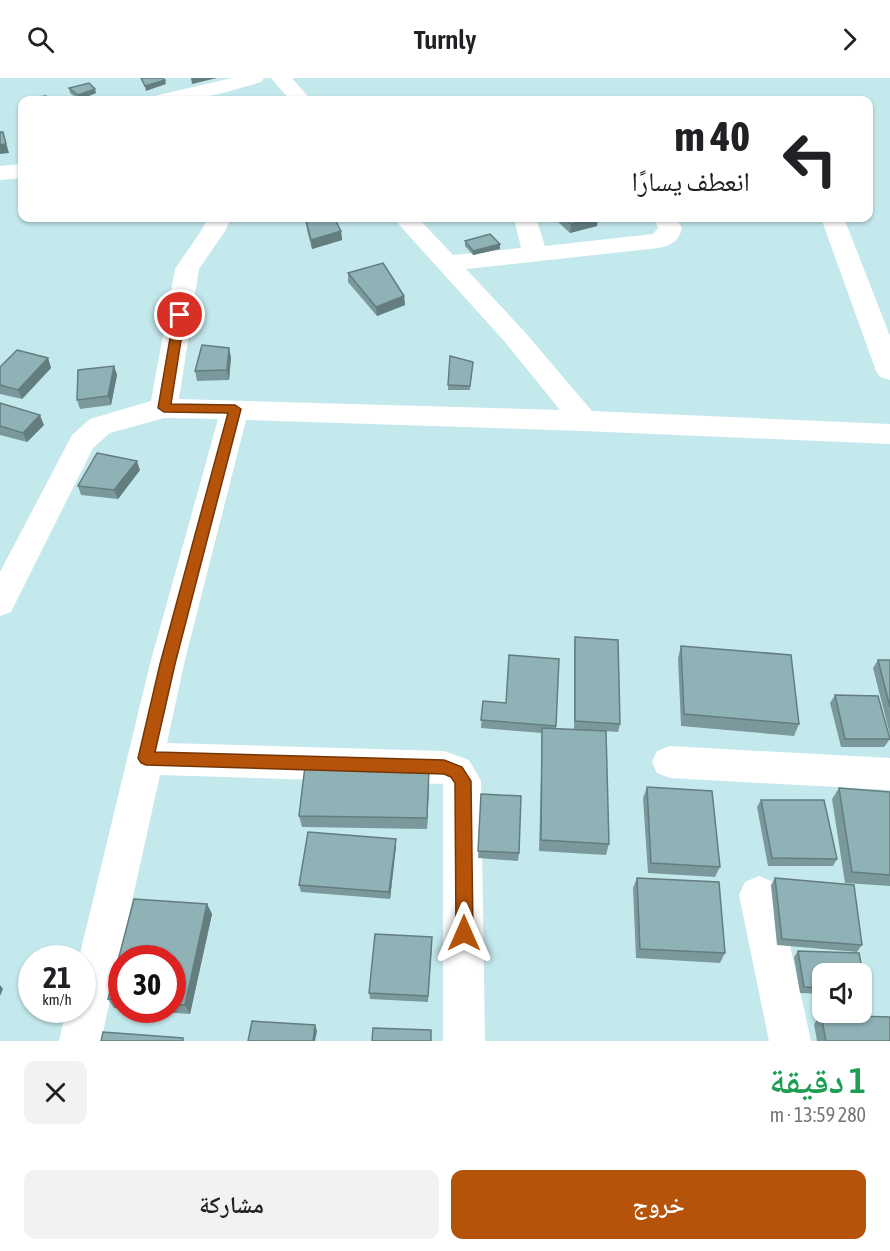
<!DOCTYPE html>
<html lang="ar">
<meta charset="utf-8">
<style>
:root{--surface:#fff;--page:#f2f2f2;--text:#202124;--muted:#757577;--accent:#b45309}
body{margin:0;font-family:"Asap Condensed","Noto Naskh Arabic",sans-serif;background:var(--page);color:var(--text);direction:rtl;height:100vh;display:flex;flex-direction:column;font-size:22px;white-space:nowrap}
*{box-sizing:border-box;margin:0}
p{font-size:20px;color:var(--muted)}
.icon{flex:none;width:33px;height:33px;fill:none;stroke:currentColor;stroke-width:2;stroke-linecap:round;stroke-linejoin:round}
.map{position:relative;height:963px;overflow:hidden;direction:ltr}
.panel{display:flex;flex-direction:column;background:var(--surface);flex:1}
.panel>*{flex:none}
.guide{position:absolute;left:18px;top:18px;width:855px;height:126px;border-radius:12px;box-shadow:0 2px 4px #0004;direction:rtl;background:#fff;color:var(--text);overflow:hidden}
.buttons{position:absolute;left:812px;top:885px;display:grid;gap:12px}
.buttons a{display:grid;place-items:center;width:60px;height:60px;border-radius:12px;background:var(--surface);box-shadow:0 2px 4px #0004;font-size:30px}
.speed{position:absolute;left:18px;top:867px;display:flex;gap:12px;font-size:30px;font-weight:700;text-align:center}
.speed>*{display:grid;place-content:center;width:78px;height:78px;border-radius:50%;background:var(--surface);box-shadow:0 2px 4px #0004;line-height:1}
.speed small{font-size:15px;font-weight:400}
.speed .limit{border:9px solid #d22;background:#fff;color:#111}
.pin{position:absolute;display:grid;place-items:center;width:51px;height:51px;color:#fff;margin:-26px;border:3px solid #fff;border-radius:50%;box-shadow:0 2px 6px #0007}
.me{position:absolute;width:66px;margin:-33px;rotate:0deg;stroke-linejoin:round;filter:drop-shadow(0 0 4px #0008)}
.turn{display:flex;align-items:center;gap:21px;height:126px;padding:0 24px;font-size:27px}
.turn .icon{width:78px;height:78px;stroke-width:2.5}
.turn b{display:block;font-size:42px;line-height:51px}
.round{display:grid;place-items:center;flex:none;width:63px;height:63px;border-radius:12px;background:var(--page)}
.headline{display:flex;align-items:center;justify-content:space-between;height:102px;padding:0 24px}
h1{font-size:36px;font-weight:600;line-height:45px;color:#1e9e55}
.button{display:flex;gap:12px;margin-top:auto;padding:12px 24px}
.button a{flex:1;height:69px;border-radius:12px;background:var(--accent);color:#fff;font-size:24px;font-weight:600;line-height:69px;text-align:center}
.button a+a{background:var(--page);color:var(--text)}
header{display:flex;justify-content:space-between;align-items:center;height:78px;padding:0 24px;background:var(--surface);font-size:27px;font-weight:600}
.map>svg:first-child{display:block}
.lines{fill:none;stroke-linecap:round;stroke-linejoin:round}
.street{fill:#fff;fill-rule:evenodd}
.wall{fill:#7b999d}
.shaded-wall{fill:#647d7f}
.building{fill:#8fb2b6;stroke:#647d7f;stroke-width:1.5}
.route{fill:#b45309;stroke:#753606;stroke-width:1.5}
</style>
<header><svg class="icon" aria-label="forward" viewBox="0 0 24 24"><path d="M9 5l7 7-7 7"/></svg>Turnly<svg class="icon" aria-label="search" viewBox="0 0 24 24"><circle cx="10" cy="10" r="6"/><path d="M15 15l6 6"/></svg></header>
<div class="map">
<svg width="890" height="963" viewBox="0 0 890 963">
<rect width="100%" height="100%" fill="#c4e9ed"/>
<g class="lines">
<g class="street">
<path d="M232,0H264L261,4C224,15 189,26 151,22L154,18Z"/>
<path d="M271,0H292L311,22H290Z"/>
<path d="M22,86V100L0,102V88Z"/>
<path d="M208,140H231L225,153L199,191L179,321L560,332L505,264L393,140H418L453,177L521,170L514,140H536L545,168L653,156L658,150L654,140H676L682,150C679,163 672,167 659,170L466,191L523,252L592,333L890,346V366L584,353L246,342L184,586L167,665L444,673L469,682L481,703L485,963H443V706L160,697L101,963H59L66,932H82V880H79L150,586L218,341L164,340L110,355L93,370L11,534L0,538V494L72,357L90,341L151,323L175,191L201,153Z"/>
<path d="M821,140H844L890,258V302L880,299L876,293Z"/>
<path d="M670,668L890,680V712L670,700L657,695L652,684L657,673Z"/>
<path d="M759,798L773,804L779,817L811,963H769L739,817L745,804Z"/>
</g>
</g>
<g class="wall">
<path d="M69,10L96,15L79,22L70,15Z"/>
<path d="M557,140H598L597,148L570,155L557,143Z"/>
<path d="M306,143L341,153L342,162L312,171L307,152Z"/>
<path d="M465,163L500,166V171L473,177L465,168Z"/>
<path d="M348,195L404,218L405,227L377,238L348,204Z"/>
<path d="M450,278L473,284L470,312H448Z"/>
<path d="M231,279L229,302L197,303L195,293Z"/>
<path d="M48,280L51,290L22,321L0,316V289Z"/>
<path d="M114,288L117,297L111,327L80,331L77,322Z"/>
<path d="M0,325L44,347L27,364L0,357Z"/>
<path d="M140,392L118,421L81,417L78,408Z"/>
<path d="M575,559L620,646L618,654L574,651V568Z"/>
<path d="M681,568L799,646L794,658L681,648L678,580Z"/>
<path d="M878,582H890V657L873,590Z"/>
<path d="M835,617L890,661L884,669H841L830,625Z"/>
<path d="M483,623L556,648V650L609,766L606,777L539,773L542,655L481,650Z"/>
<path d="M429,702L427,751L302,749L299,738Z"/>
<path d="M647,709L720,789L715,799L648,795L643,720Z"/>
<path d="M839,710L890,714V808L845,805L832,721Z"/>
<path d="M481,716L519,775L518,783L478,780Z"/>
<path d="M761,722L837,781L833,788H768L757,729Z"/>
<path d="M396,761V768L390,821L301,814L299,807Z"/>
<path d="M637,800L725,875L720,885L636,880L633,810Z"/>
<path d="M775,800L862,867L857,874L777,867L771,807Z"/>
<path d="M134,821L207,826L212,836L190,936L134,932H172V880H122V931L114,930L108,921Z"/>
<path d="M432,866L428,924L370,921L369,915Z"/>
<path d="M798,873L859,875L866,911L861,917V896H822V916L800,915L794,879Z"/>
<path d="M821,937L890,963H817L814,946Z"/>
</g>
<g class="shaded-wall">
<path d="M191,0H217L192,6Z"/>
<path d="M165,2L166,6L146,13L145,8Z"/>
<path d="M95,11L96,15L79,22L78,17Z"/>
<path d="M3,54L9,75L0,76V67Z"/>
<path d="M594,140H598L597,148L570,155L571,146Z"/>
<path d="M341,153L342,162L312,171L311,162Z"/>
<path d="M500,166V171L473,177V173Z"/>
<path d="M404,218L405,227L377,238L376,229Z"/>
<path d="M229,270L231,279L229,302L227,292Z"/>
<path d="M48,280L51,290L22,321L18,312Z"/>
<path d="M114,288L117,297L111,327L108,318Z"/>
<path d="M40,337L44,347L27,364L23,355Z"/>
<path d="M137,383L140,392L118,421L114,412Z"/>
<path d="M429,691V702L427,751V740Z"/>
<path d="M396,761V768L390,821L389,814Z"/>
<path d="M207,826L212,836L190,936L185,927Z"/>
<path d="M0,907L3,911L0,918Z"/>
<path d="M315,947L317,953L315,963H313Z"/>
</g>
<g class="building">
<path d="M141,0H162L165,2L145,8Z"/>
<path d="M89,5L95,11L78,17L69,10Z"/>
<path d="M46,18L49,22H31L30,20Z"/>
<path d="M0,54H3L6,66L0,67Z"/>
<path d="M322,140H334L341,153L311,162L306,143Z"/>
<path d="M564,140H594L571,146Z"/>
<path d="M490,156L500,166L473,173L465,163Z"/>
<path d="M383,185L404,218L376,229L348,195Z"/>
<path d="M202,267L229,270L227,292L195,293Z"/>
<path d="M17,272L48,280L18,312L0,307V289Z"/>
<path d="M450,278L473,284L470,308L448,307Z"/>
<path d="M114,288L108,318L77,322L78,292Z"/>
<path d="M0,325L40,337L23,355L0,348Z"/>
<path d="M97,375L137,383L114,412L78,408Z"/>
<path d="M575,559L618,562L620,646L575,643Z"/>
<path d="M681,568L791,577L799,646L684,636Z"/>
<path d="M509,577L559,581L556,648L481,642L483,623L506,625Z"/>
<path d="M878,582H890V629Z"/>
<path d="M835,617L878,618L890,661H845Z"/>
<path d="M542,650L606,653L609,766L541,762Z"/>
<path d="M305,688L429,691L427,740L299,738Z"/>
<path d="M647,709L712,713L720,789L651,785Z"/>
<path d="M839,710L890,714V797L852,794Z"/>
<path d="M481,716L521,718L519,775L478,773Z"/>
<path d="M761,722H824L837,781L772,780Z"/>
<path d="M308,754L396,761L389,814L299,807Z"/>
<path d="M637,800L719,804L725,875L640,871Z"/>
<path d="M775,800L854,807L862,867L782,861Z"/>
<path d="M134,821L207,826L185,927L172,926V880H122V922L108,921Z"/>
<path d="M375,856L432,859L428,918L369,915Z"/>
<path d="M798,873L859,875L866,911H861V896H822V910L804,909Z"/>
<path d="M821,937L890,939V963H826Z"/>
<path d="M252,943L315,947L313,963H248Z"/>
<path d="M373,950L431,952V963H372Z"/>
<path d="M103,954L183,960V963H101Z"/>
</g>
<path class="route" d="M180,233L185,237L171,326L235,327L241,331L175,586L155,674L444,682L462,689L471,703L473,855L470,862L464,864L458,862L456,855L455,705L451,699L444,696L146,687L141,685L138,680L160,586L228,335L164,334L158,330L174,237Z"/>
</svg>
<div class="buttons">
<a><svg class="icon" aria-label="sound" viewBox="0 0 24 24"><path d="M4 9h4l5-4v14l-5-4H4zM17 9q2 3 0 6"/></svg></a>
</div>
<div class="speed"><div>21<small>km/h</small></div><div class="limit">30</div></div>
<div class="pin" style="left:180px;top:237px;background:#d93025"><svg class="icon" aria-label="arrive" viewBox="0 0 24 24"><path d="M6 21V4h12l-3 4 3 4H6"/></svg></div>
<svg class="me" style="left:464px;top:855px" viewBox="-20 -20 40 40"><path d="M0-17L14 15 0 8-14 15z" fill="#b45309" stroke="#fff" stroke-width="4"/></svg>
<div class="guide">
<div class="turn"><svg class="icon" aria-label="left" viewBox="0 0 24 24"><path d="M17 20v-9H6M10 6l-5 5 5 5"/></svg><div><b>40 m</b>انعطف يسارًا</div></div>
</div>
</div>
<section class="panel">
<div class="headline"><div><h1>1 دقيقة</h1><p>280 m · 13:59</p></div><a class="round"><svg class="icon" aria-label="close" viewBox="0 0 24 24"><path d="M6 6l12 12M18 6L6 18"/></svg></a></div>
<div class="button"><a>خروج</a><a>مشاركة</a></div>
</section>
